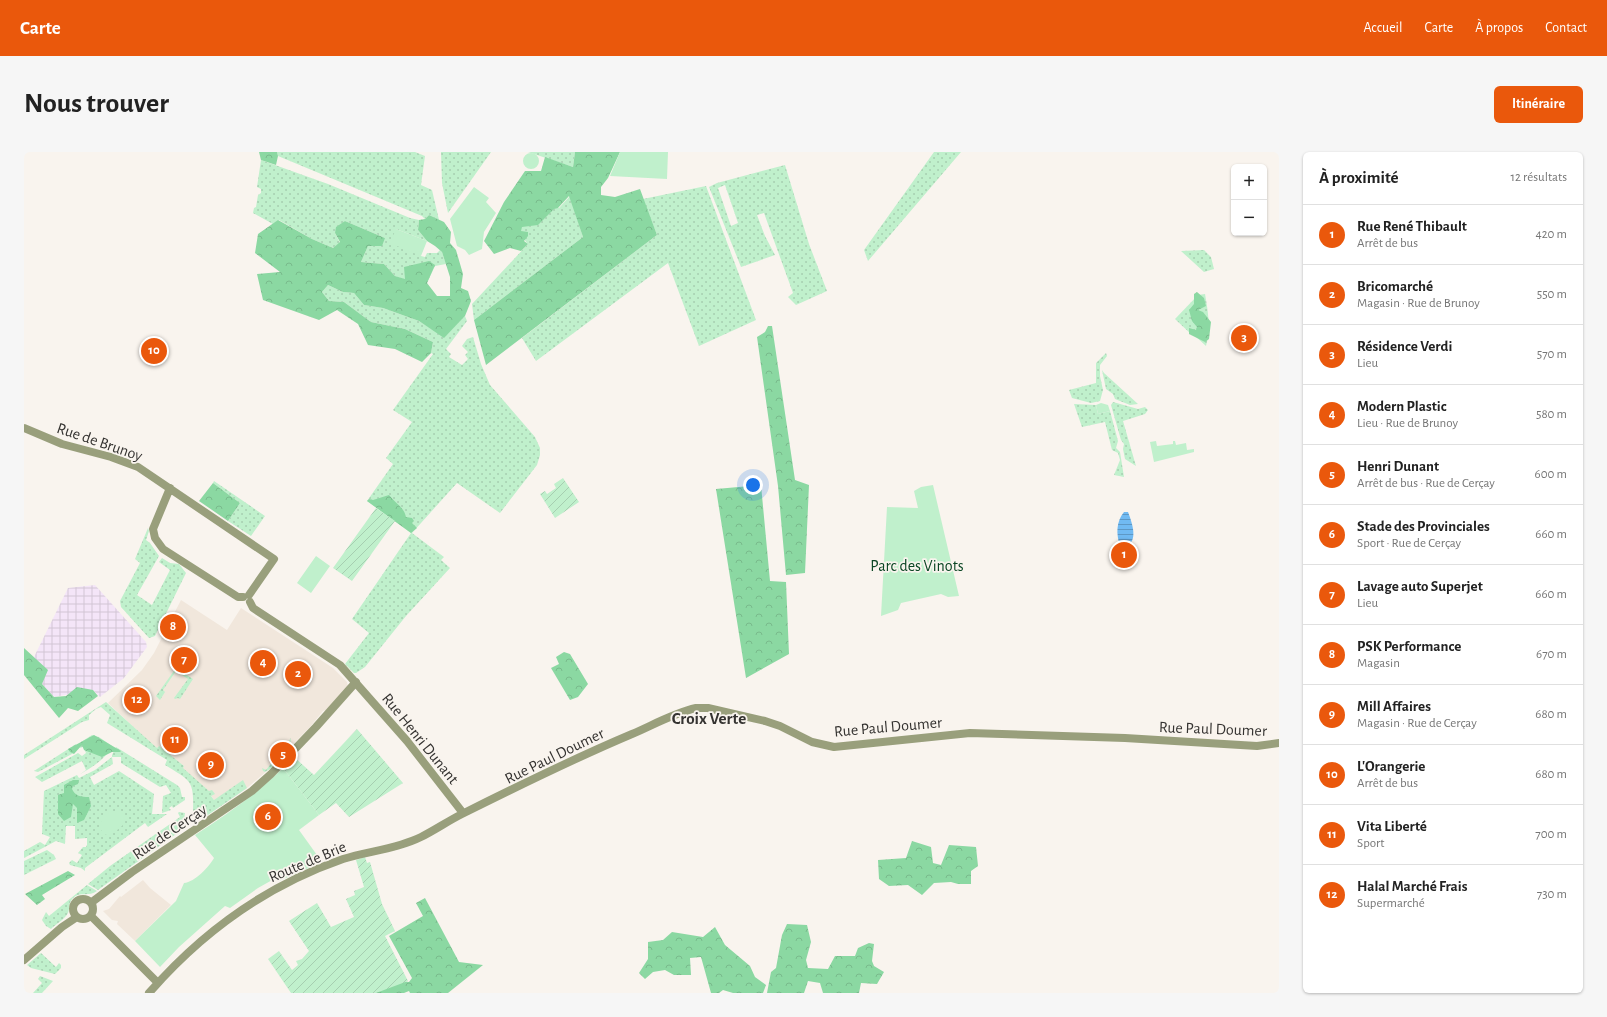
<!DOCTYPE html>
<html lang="fr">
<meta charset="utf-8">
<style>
body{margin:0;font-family:"Alegreya Sans",sans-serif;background:#f6f6f6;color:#222}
.controls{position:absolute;right:12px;top:12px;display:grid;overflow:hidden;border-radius:6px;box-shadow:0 1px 3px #0004}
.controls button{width:36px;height:36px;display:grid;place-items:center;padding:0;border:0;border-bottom:1px solid #e0e0e0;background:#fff;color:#222;font:20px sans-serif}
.you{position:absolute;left:729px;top:333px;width:14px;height:14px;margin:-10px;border:3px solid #fff;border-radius:50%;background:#1a73e8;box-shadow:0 0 0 6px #1a73e833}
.badge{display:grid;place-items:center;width:26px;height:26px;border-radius:50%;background:#ea580c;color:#fff;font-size:13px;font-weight:700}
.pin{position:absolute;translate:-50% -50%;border:2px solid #fff;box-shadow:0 1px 4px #0006}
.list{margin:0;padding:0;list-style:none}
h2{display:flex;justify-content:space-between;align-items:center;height:52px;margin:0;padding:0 16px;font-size:17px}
h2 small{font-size:13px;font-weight:400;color:#767676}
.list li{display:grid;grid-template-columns:26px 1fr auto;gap:12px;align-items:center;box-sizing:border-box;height:60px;padding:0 16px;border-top:1px solid #e0e0e0}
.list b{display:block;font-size:15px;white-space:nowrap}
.list p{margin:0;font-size:13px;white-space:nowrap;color:#767676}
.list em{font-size:13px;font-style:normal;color:#767676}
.map{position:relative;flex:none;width:1255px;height:841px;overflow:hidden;border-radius:6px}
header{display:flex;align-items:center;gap:24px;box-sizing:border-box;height:56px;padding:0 20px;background:#ea580c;color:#fff}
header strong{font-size:19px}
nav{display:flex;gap:22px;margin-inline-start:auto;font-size:14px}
.intro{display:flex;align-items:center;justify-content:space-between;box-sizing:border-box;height:96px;padding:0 24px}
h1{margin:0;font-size:28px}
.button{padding:10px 18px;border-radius:6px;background:#ea580c;color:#fff;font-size:14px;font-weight:700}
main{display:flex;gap:24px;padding:0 24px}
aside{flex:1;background:#fff;border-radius:6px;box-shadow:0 1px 3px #0004}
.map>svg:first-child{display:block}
.built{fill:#f1e7dc}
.industrial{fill:url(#industrial-grid)}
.grass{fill:url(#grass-dots);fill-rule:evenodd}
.forest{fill:url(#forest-crowns)}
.park{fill:#c0f0cc}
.garden{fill:url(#garden-furrows)}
.water{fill:url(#water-rules)}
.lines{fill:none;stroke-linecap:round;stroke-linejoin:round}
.tertiary{stroke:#999f7c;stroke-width:8}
.labels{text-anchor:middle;stroke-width:3.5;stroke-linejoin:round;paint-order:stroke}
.street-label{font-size:16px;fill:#353331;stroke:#f9f4ee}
.park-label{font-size:16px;fill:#0b4624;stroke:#f9f4ee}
.neighbourhood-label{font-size:17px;font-weight:bold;fill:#353331;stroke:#f9f4ee}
</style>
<header>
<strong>Carte</strong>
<nav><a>Accueil</a><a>Carte</a><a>À propos</a><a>Contact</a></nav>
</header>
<div class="intro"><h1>Nous trouver</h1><a class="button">Itinéraire</a></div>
<main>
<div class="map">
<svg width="1255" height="841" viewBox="0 0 1255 841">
<defs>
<pattern id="industrial-grid" width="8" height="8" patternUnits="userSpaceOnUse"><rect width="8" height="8" fill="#f4e5f8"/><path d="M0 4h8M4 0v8" fill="none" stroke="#d2c5d5"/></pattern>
<pattern id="grass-dots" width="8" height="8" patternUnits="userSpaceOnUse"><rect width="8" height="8" fill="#c0f0cc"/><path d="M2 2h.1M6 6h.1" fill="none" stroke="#a6ceb0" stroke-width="1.8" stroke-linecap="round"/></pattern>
<pattern id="forest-crowns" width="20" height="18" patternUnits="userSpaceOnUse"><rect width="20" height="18" fill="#8bd8a2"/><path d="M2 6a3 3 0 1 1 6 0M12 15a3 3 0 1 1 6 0" fill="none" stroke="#79ba8c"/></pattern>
<pattern id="garden-furrows" width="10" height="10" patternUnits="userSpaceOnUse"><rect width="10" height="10" fill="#c0f0cc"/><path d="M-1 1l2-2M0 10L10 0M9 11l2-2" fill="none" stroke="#a6ceb0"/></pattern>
<pattern id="water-rules" width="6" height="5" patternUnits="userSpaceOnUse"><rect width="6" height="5" fill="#71baf2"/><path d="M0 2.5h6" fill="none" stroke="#5e98c5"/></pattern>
</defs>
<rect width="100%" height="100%" fill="#f9f4ee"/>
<path class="built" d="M157,448L203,478L217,456L309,516L323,530L324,535L302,558L299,559L286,575L244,618L223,636L196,655L187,644L185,640L158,616L160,614L134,594L133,597L84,551L118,518L130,501Z
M119,728L126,736L147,753L111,789L93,772L94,769L88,768L79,759L85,757L96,744L97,745Z"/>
<path class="industrial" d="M71,433L122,490L123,495L100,526L76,545L69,538L30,545L18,532L10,505L44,436Z"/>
<path class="grass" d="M253,0H391L401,4L397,33L408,38L415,68L405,63L401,67L398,64L254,4Z
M417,0H467L424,61L418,31Z
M504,0H551L549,15Z
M910,0H937L844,109L840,98Z
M237,8L304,32L386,66L395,68L394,78L403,89L372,77L397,104L401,105L403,101H413L416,98L418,100L422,112L411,114L403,131L382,128L371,124L360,112L337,110L344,94L361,86L321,69L311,81L316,91L309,96L288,87L255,68L249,72L229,61L230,56L232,55L234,43L237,41V37L233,35Z
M761,13L785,92L803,139L772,153L764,145L769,141L740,61L733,63L741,84L751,103L717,115L685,35L693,31ZM701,33L714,71L707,74L694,36Z
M682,34L732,168L675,194L644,111L512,209L498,186L633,83L619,47Z
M546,44L559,85L450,168L448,152L504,92C500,89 485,57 480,50L535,56Z
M1180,98L1187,105L1190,117L1180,120L1157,99Z
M304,133L319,140L330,141L340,153L359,156L395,169L420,185L441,164L443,169L422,197L427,202L425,205L438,213L444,207L441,203L444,200L438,194L443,187L449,185L457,212L466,233L511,285L516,296V303L513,313L476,361L433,331L388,381L420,405L417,408L426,416L382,464L341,515L332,521H330L321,512L345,481L328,467L387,381L343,349L369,312L362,306L388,270L369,258L409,202L407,201L409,190L381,177L347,170L320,150L305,149L298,140Z
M1181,142C1184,159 1187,176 1182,194L1169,182L1168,183L1151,167L1174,143Z
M1082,201L1083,204L1076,213V224L1079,238L1076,249L1067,251L1048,246L1045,238L1072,231V211Z
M1078,218L1080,221L1114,252L1106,253L1091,247L1089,242L1082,237Z
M1089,250L1114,257L1121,255L1124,258L1121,262L1099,269L1112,314L1101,307L1099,297L1100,292L1097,288L1087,253Z
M1050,252L1072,253L1074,262L1086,259L1094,289L1092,296L1096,300L1100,325L1090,323L1096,308L1094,301L1088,298L1081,270L1058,275Z
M190,329L241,364L227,384L204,369L216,351L189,331Z
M124,376L125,379L122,388L126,391L135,404L113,443L128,453L146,418L135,410L138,406L146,411L155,412L162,421L131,484L125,486L97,455L96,449L116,411L111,407Z
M152,516L169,527L156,547L154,546L151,547L150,546L164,527L152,519L139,538L141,540L136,548L132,544Z
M82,550L133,596L135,594L160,614L159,616L185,639L188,638L191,642L187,644L190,648L219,628L223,636L181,665L174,666L169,659C170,628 167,629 141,613L143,608L83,571L86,563L77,555L72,557L65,563V568L58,570L0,607V603Z
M68,583L75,585L88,594C81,608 68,615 55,623L62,618L58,609L18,630L11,625L54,601L58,604L62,601L59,595L56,596L57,590Z
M267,586L266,593H264L266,596L261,601H260C255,606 250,616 241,620L239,619L238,616L242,618Z
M52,592L53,597L48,602L14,620L10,619Z
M92,595L153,633L156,636L158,645H161V648L149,656L148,654L145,656L147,658L138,661L139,644L147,641L142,633L136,635L97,611V605H88L89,612L66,625L70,633L95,619L130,642L128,662H143L124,675L121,671L61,716V719L57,716L46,713L45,711L48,708L53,711L58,703L54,701L59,695H62L63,693V686L51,687V674H42L41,692L32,689L0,706V699L16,690L21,693L26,685L18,682L20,639L53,623L55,626L71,618L88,605V603Z
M155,660L161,661L159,675L155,680L74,738L64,732L86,714L156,665L154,661Z
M23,698L30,703L32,707L0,723V709Z
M63,733L73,739C65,745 56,739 49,746C44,751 46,756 44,761C41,767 32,772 27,777L22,774L18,768L22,760L25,764Z
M17,801L32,815L35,811L37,813V816L31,822L7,816L3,813Z
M16,824L29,829L18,841H9L18,831L14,827Z"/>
<path class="forest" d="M235,0H253L254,4L252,13L237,8Z
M551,0H596L584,26L577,35V43L591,45L616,37L633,83L462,213L450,168L559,85L545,44L534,56L530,57L514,73L498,75L497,79L504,80V84L500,89L504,92L497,99L486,96L470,102L460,89L480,50L501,19H517L521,5L549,15Z
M405,63L420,70L427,80L426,91L432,98L439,122L437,136L444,139L447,149L441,164L420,186L395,169L359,156L340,153L330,141L319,140L304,133L298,140L305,149L320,150L347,170L381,177L409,190L407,201L398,210L371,197L344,193L334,172L313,158L295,168L239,148L233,122L256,120L231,101L234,82L254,68L288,87L309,96L316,90L311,81L312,75L321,69L361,86L358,94H344L337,110L360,112L371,124L381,127L380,115L405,109L411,113L403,131L413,144H426V125L418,100L411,94L403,89L394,78L395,68L401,67Z
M1173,140L1180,146L1182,154L1174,158L1179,160L1187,170L1185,187L1181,190L1165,182V176L1172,178L1173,175L1168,169L1165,158L1170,152V142Z
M744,174H748L771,328L785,333L781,421L762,423L754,334L733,185L741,180Z
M189,331L216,351L204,369L175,349Z
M737,333L746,429L762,430L765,502L722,526L692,337Z
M365,343C371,351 380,355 382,365L388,366L390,369L388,371L393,376L387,381L343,349L345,347L349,348Z
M0,496L24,518L18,532L30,545L42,544L53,535L69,538L74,544L54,559L44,556L35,566L0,523Z
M540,500L546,502L564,532L554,545L546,548L527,516L535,512L532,505Z
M70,583L97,599L96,600H88L78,605L60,598L58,593L50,602L46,600L44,597Z
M49,628H55L54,632L49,634L48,637C51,644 57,645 65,645L67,654L60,668L53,671V656L49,652L47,665L40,669L34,662V643L40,641V633Z
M888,689L907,695L909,711L917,713L925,693L952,695L954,714L947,719V732H934L927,730L910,731L898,743L884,733L865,734L855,727L854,708L882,706Z
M44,719L51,723L18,743L21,747L13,753L1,742Z
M401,746L435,810L459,813L424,841H386L385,839L380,841H333L377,829L385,830L388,826L365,784L399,764L392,751Z
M763,772L783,773L787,790L782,808L784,816L804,817L811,804H831L834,796L845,791L850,792L848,809L850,814L860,820L853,832L837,831L835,841H799L796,831L784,829L780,841H743L747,820L752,816L758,783Z
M691,775L701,793L726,814L731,825L742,833L739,841H709L699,838L695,841H687L677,805L666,806L667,823H650L641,818L629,820L621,827L615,821L624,807V790L639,788L648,780L679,785Z"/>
<path class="park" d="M596,0H644L643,27L586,24Z
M499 9a8 8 0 1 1 16 0a8 8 0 1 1-16 0Z
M450,35L465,46L462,50L472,61L460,80L458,97L445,103L441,98L433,94L426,67Z
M372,77L403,89L397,104L366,91Z
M1077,251L1084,253L1086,259L1074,262L1072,253Z
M1132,289L1133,294L1149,292V289H1151L1152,293L1162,291L1163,298L1170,297V300L1130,310L1126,290Z
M909,333L935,444L924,445L917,442L877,451L874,458L857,464L863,355L894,356L890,339L897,335Z
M292,404L306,414L287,441L273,431Z
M259,616L295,663L275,678L298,710L255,729L250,727L234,736L206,756L201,754L155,795L136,815L111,789L152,749L160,731C171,730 185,715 190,706L171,683C202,663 232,642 259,616Z
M89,659H97L100,662V672L91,680L82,683L76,677C76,667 80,663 89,659Z"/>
<path class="garden" d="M539,326L555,350L531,366L516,342L521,339L523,342L532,336L530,332Z
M352,356L371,369L328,429L309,416Z
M333,577L379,631L325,665L312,651L295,663L259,616L270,605L290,623Z
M341,705L343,711L346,710L358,752L371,779L361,784L384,829L352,841H267L244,807L255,799L268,818L274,813L272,809L278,807L285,799L265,769L293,751L307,775L330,765L322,747L331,743L330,739L340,735L332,708Z"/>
<path class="water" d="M1100,360H1104C1109,373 1116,395 1096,394C1092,382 1092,370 1100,360Z"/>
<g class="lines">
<path class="tertiary" d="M0,276L38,292L87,305L114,315L250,407L225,443
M146,336L129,377L131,386L139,397L214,445H219
M226,450L229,456L316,513L383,589L439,661
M49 757a10 10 0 1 1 20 0a10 10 0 1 1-20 0Z
M68,750L108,720L228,639L247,622L292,575L332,530
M67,764L134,831
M0,808L38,775L53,765
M125,841C179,779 241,734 319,707C344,699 373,697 397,685C411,678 424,669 438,662C494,634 551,606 608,582C629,573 650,561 672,556H684L741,569L756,574L788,590L810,595L946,581L1101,586L1233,594L1255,591"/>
</g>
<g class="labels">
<g class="street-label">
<text transform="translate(76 289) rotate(19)" y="6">Rue de Brunoy</text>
<text transform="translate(864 574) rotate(-5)" y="6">Rue Paul Doumer</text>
<text transform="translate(1189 576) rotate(2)" y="6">Rue Paul Doumer</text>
<text transform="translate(397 586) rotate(51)" y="6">Rue Henri Dunant</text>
<text transform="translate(530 603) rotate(-26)" y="6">Rue Paul Doumer</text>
<text transform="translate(145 679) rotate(-34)" y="6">Rue de Cerçay</text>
<text transform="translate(283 709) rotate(-23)" y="6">Route de Brie</text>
</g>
<g class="park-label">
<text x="893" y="419">Parc des Vinots</text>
</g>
<g class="neighbourhood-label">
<text x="685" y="572">Croix Verte</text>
</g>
</g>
</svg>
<div class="controls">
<button>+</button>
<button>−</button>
</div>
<div class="you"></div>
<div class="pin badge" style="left:1100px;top:403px">1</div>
<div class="pin badge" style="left:274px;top:522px">2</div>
<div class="pin badge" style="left:1220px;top:186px">3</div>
<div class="pin badge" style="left:239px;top:511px">4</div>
<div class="pin badge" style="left:259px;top:603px">5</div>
<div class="pin badge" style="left:244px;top:665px">6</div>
<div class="pin badge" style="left:160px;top:508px">7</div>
<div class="pin badge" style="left:149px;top:475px">8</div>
<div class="pin badge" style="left:187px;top:613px">9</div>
<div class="pin badge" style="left:130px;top:199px">10</div>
<div class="pin badge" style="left:151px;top:588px">11</div>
<div class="pin badge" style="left:113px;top:548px">12</div>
</div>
<aside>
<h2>À proximité<small>12 résultats</small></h2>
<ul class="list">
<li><span class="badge">1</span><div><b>Rue René Thibault</b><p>Arrêt de bus</p></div><em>420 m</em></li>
<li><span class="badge">2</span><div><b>Bricomarché</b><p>Magasin · Rue de Brunoy</p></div><em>550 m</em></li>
<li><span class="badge">3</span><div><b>Résidence Verdi</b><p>Lieu</p></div><em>570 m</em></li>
<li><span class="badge">4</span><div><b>Modern Plastic</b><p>Lieu · Rue de Brunoy</p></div><em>580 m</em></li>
<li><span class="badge">5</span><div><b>Henri Dunant</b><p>Arrêt de bus · Rue de Cerçay</p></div><em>600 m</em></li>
<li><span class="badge">6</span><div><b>Stade des Provinciales</b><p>Sport · Rue de Cerçay</p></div><em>660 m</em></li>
<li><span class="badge">7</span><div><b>Lavage auto Superjet</b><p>Lieu</p></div><em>660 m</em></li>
<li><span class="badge">8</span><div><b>PSK Performance</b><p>Magasin</p></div><em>670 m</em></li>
<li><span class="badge">9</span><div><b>Mill Affaires</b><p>Magasin · Rue de Cerçay</p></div><em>680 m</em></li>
<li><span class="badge">10</span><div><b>L'Orangerie</b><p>Arrêt de bus</p></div><em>680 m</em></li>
<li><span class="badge">11</span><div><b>Vita Liberté</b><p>Sport</p></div><em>700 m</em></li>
<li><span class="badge">12</span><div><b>Halal Marché Frais</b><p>Supermarché</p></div><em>730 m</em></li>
</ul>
</aside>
</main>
